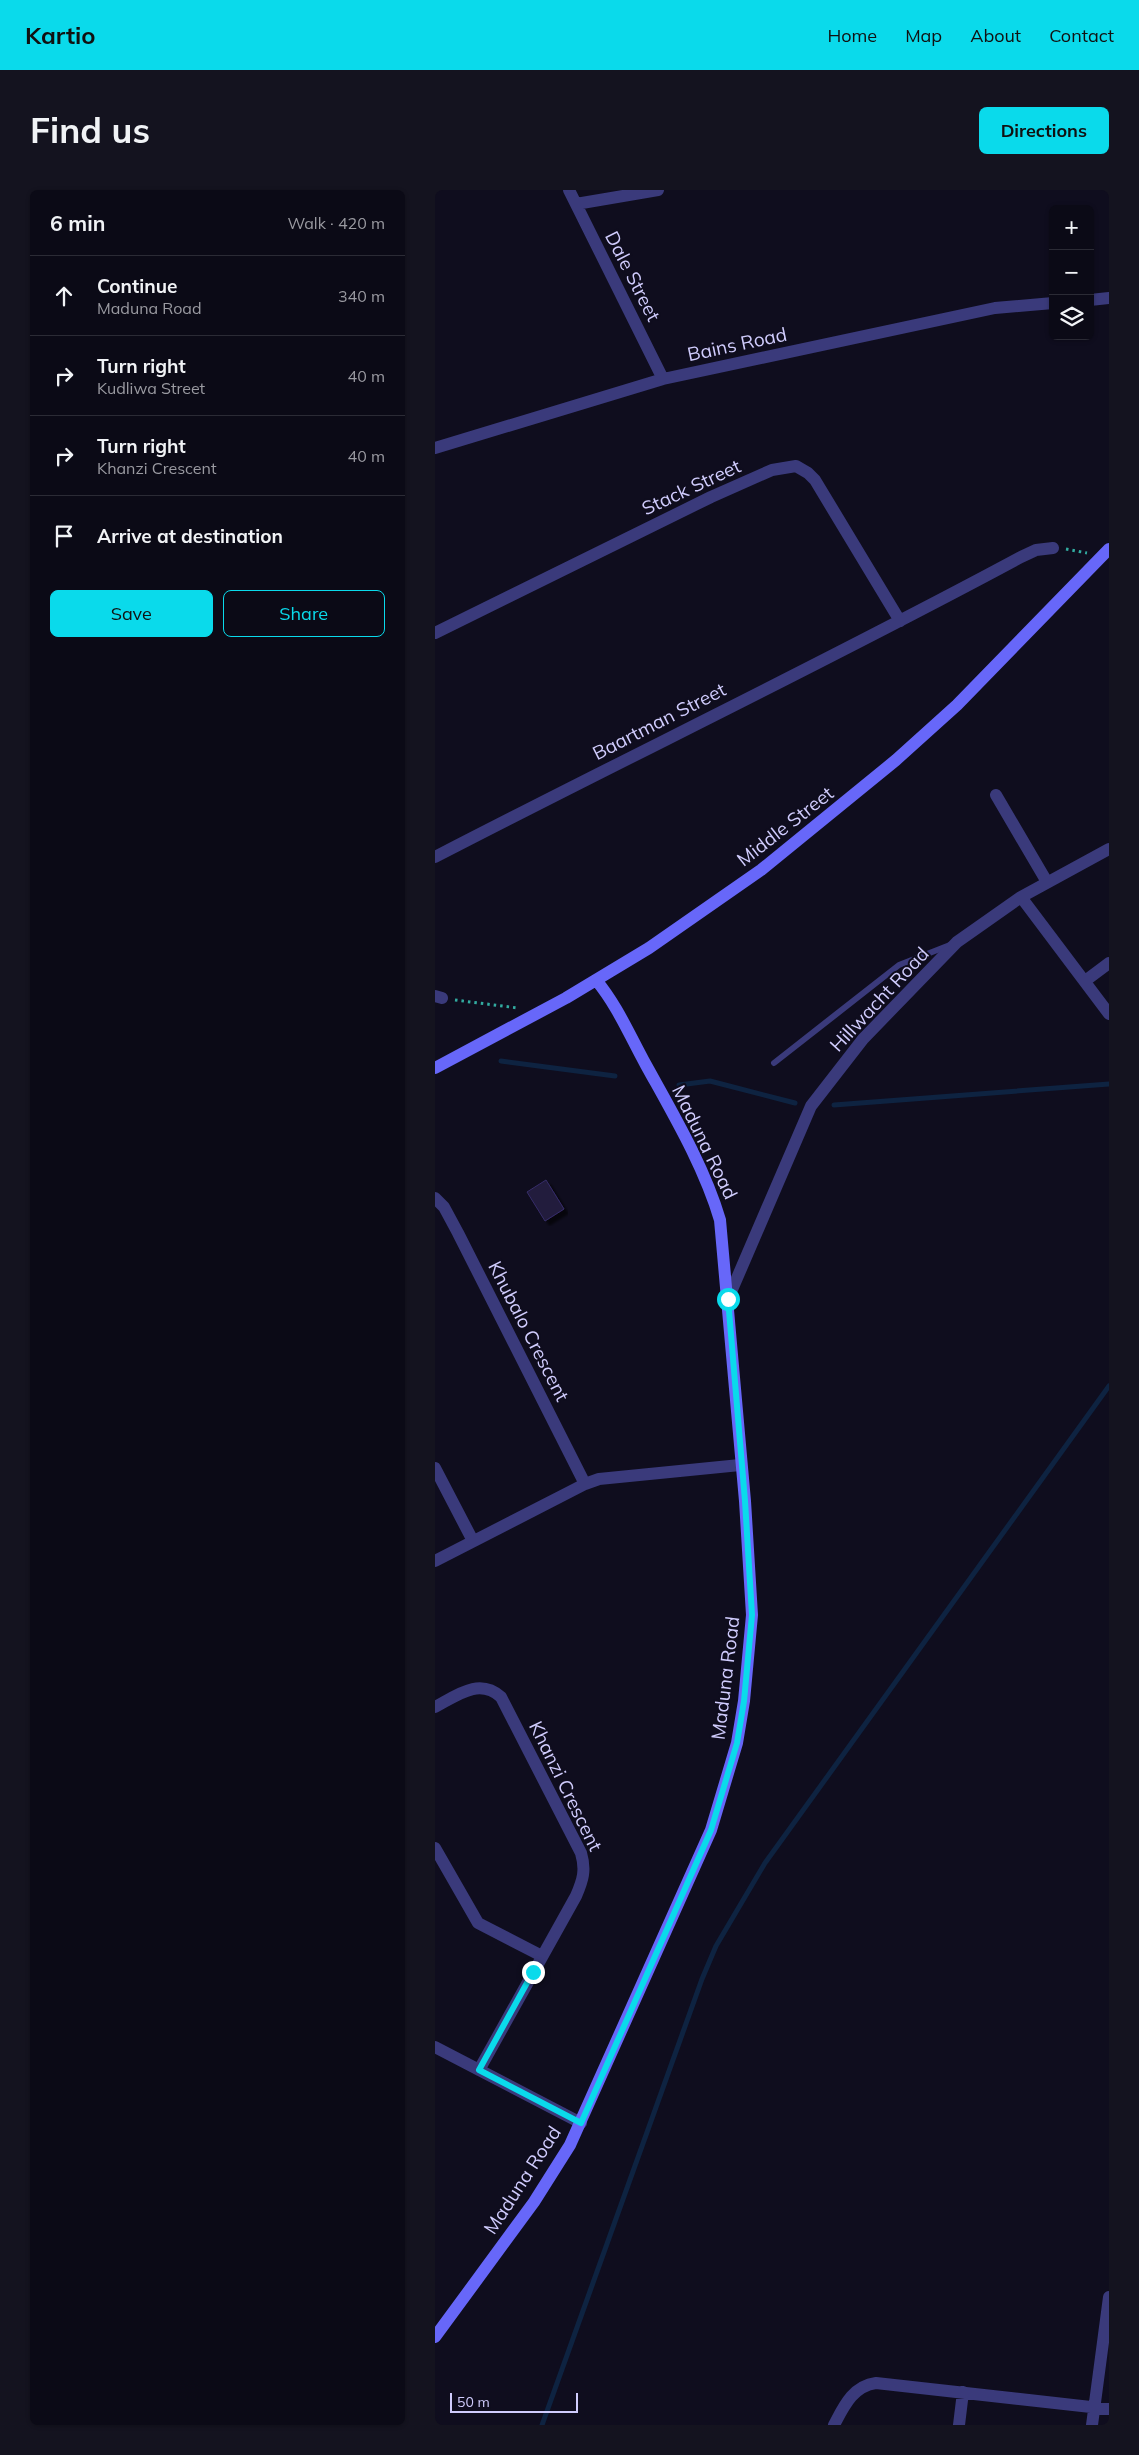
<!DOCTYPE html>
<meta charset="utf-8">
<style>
body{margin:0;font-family:Mulish,sans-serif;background:#14131f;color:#f1f3f6}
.controls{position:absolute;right:15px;top:15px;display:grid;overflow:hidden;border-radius:8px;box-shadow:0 1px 4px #0004}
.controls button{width:45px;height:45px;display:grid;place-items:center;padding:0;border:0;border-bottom:1px solid #2b2b35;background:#0b0a16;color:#f1f3f6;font:25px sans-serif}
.scale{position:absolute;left:15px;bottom:12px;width:128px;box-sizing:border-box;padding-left:5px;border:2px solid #d0ccfd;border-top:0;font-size:14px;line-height:18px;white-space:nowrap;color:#d0ccfd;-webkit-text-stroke:4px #0f0d1e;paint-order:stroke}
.stop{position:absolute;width:15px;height:15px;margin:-11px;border:4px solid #0adaeb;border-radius:50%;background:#fff}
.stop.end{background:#0adaeb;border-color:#fff;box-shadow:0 1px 5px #0008}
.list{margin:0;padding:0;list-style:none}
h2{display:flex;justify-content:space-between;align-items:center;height:65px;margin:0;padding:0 20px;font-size:21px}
h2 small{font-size:16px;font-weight:400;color:#9a9aa1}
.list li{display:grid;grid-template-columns:32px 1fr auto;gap:15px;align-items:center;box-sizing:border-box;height:80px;padding:0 20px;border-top:1px solid #2b2b35}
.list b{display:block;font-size:19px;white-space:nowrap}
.list p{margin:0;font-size:16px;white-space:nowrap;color:#9a9aa1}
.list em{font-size:16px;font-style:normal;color:#9a9aa1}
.actions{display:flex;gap:10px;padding:15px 20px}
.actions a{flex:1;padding:11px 0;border:1px solid #0adaeb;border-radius:8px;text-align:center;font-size:18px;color:#0adaeb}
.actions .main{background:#0adaeb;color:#111}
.icon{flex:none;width:28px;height:28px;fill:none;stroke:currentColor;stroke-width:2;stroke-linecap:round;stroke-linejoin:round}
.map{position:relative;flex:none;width:674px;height:2235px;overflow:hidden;border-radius:8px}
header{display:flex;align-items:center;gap:30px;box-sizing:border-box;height:70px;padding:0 25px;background:#0adaeb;color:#111}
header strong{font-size:24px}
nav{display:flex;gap:28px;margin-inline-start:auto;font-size:18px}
.intro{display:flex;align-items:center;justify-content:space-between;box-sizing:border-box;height:120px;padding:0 30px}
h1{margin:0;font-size:35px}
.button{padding:12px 22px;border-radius:8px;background:#0adaeb;color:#111;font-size:18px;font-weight:700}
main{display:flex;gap:30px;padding:0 30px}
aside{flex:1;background:#0b0a16;border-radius:8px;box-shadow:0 1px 4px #0004}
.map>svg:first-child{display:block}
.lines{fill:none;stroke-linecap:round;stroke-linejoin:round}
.stream{stroke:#0e2341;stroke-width:5}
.building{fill:#201a3e;stroke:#372d69;filter:url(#shadow)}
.path{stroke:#32aba0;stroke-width:3;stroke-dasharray:2.5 4;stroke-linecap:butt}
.lane{stroke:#3a3a7b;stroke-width:6}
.street{stroke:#3a3a7b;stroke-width:12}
.secondary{stroke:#6767f9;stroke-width:12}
.route{stroke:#0adaeb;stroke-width:6}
.labels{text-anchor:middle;stroke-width:4;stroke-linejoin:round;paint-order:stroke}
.street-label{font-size:19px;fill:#d0ccfd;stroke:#0f0d1e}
</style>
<header>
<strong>Kartio</strong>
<nav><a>Home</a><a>Map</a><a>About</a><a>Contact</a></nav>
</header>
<div class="intro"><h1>Find us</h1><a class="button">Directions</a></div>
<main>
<aside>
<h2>6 min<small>Walk · 420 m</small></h2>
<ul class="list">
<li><svg class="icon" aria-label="ahead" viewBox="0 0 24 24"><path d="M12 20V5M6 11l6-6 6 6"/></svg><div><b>Continue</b><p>Maduna Road</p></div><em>340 m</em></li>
<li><svg class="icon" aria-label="right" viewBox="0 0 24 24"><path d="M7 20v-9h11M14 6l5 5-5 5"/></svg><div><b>Turn right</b><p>Kudliwa Street</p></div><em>40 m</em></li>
<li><svg class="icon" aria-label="right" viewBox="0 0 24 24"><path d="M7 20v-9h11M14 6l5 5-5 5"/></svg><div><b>Turn right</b><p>Khanzi Crescent</p></div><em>40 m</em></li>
<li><svg class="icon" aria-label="arrive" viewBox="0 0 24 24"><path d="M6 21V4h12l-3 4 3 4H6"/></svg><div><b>Arrive at destination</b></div></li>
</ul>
<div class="actions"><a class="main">Save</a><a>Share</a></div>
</aside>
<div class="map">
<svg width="674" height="2235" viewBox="0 0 674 2235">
<defs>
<filter id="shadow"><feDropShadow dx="4.5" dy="4.5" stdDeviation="1" flood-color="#0009"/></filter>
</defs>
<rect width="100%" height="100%" fill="#0f0d1e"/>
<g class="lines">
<path class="stream" d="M66,871L180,886
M244,895L275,891L360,913
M399,915L674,894
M107,2235L267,1789L281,1756L330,1673L674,1196"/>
</g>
<path class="building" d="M111,990L129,1019L110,1031L92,1002Z"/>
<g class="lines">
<path class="path" d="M631,359L652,363
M20,810L83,818"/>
<path class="lane" d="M339,873L464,775L515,755"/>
<path class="street" d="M134,0L228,189
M141,14L223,0
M655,110L674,108
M0,258L228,189L560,118L618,113
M0,443L276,307L337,280L361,276L373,283L380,290L465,431
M561,605L612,692
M0,667C195,566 393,471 586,367L601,360L618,358
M586,707L674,824
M650,791L674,773
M0,806L7,808
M0,1008L9,1017L23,1043L150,1294
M293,1109L376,916L428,849L522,752L586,707L674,659
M0,1278L38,1351
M0,1371L150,1294L164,1289L305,1275
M0,1517C21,1506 44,1487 66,1507L146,1663C151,1680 148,1690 141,1706L44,1880
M0,1658L43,1733L107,1766
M0,1857L146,1933
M399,2235C409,2216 418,2196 441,2193L674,2219
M524,2235L528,2202
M657,2235L674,2107"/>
<path class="secondary" d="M0,878L131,808L214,758L326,680L461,570L522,515L674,359
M0,2147L99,2012L135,1955L276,1640L302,1553L309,1511L317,1425L310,1311L285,1030C269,976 238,924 211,875C195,846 182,815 161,790"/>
</g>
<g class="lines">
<path class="route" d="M98,1782L44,1880L146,1933L276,1640L302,1553L309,1511L317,1425L310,1311L293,1109"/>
</g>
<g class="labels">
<g class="street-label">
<text transform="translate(198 86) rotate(63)" y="7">Dale Street</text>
<text transform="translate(302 154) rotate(-12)" y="7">Bains Road</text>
<text transform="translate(256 297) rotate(-25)" y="7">Stack Street</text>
<text transform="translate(224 531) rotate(-27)" y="7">Baartman Street</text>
<text transform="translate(350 636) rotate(-38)" y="7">Middle Street</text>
<text transform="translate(444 809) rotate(-47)" y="7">Hillwacht Road</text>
<text transform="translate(270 952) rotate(64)" y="7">Maduna Road</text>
<text transform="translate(94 1141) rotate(63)" y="7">Khubalo Crescent</text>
<text transform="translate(290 1488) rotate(-83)" y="7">Maduna Road</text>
<text transform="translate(131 1596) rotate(64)" y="7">Khanzi Crescent</text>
<text transform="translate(87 1990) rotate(-57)" y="7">Maduna Road</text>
</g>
</g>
</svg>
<div class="controls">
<button>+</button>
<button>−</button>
<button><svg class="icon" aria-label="layers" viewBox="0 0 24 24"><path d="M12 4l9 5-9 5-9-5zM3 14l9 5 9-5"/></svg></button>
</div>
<div class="scale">50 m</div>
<div class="stop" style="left:293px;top:1109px"></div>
<div class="stop end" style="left:98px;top:1782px"></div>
</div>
</main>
